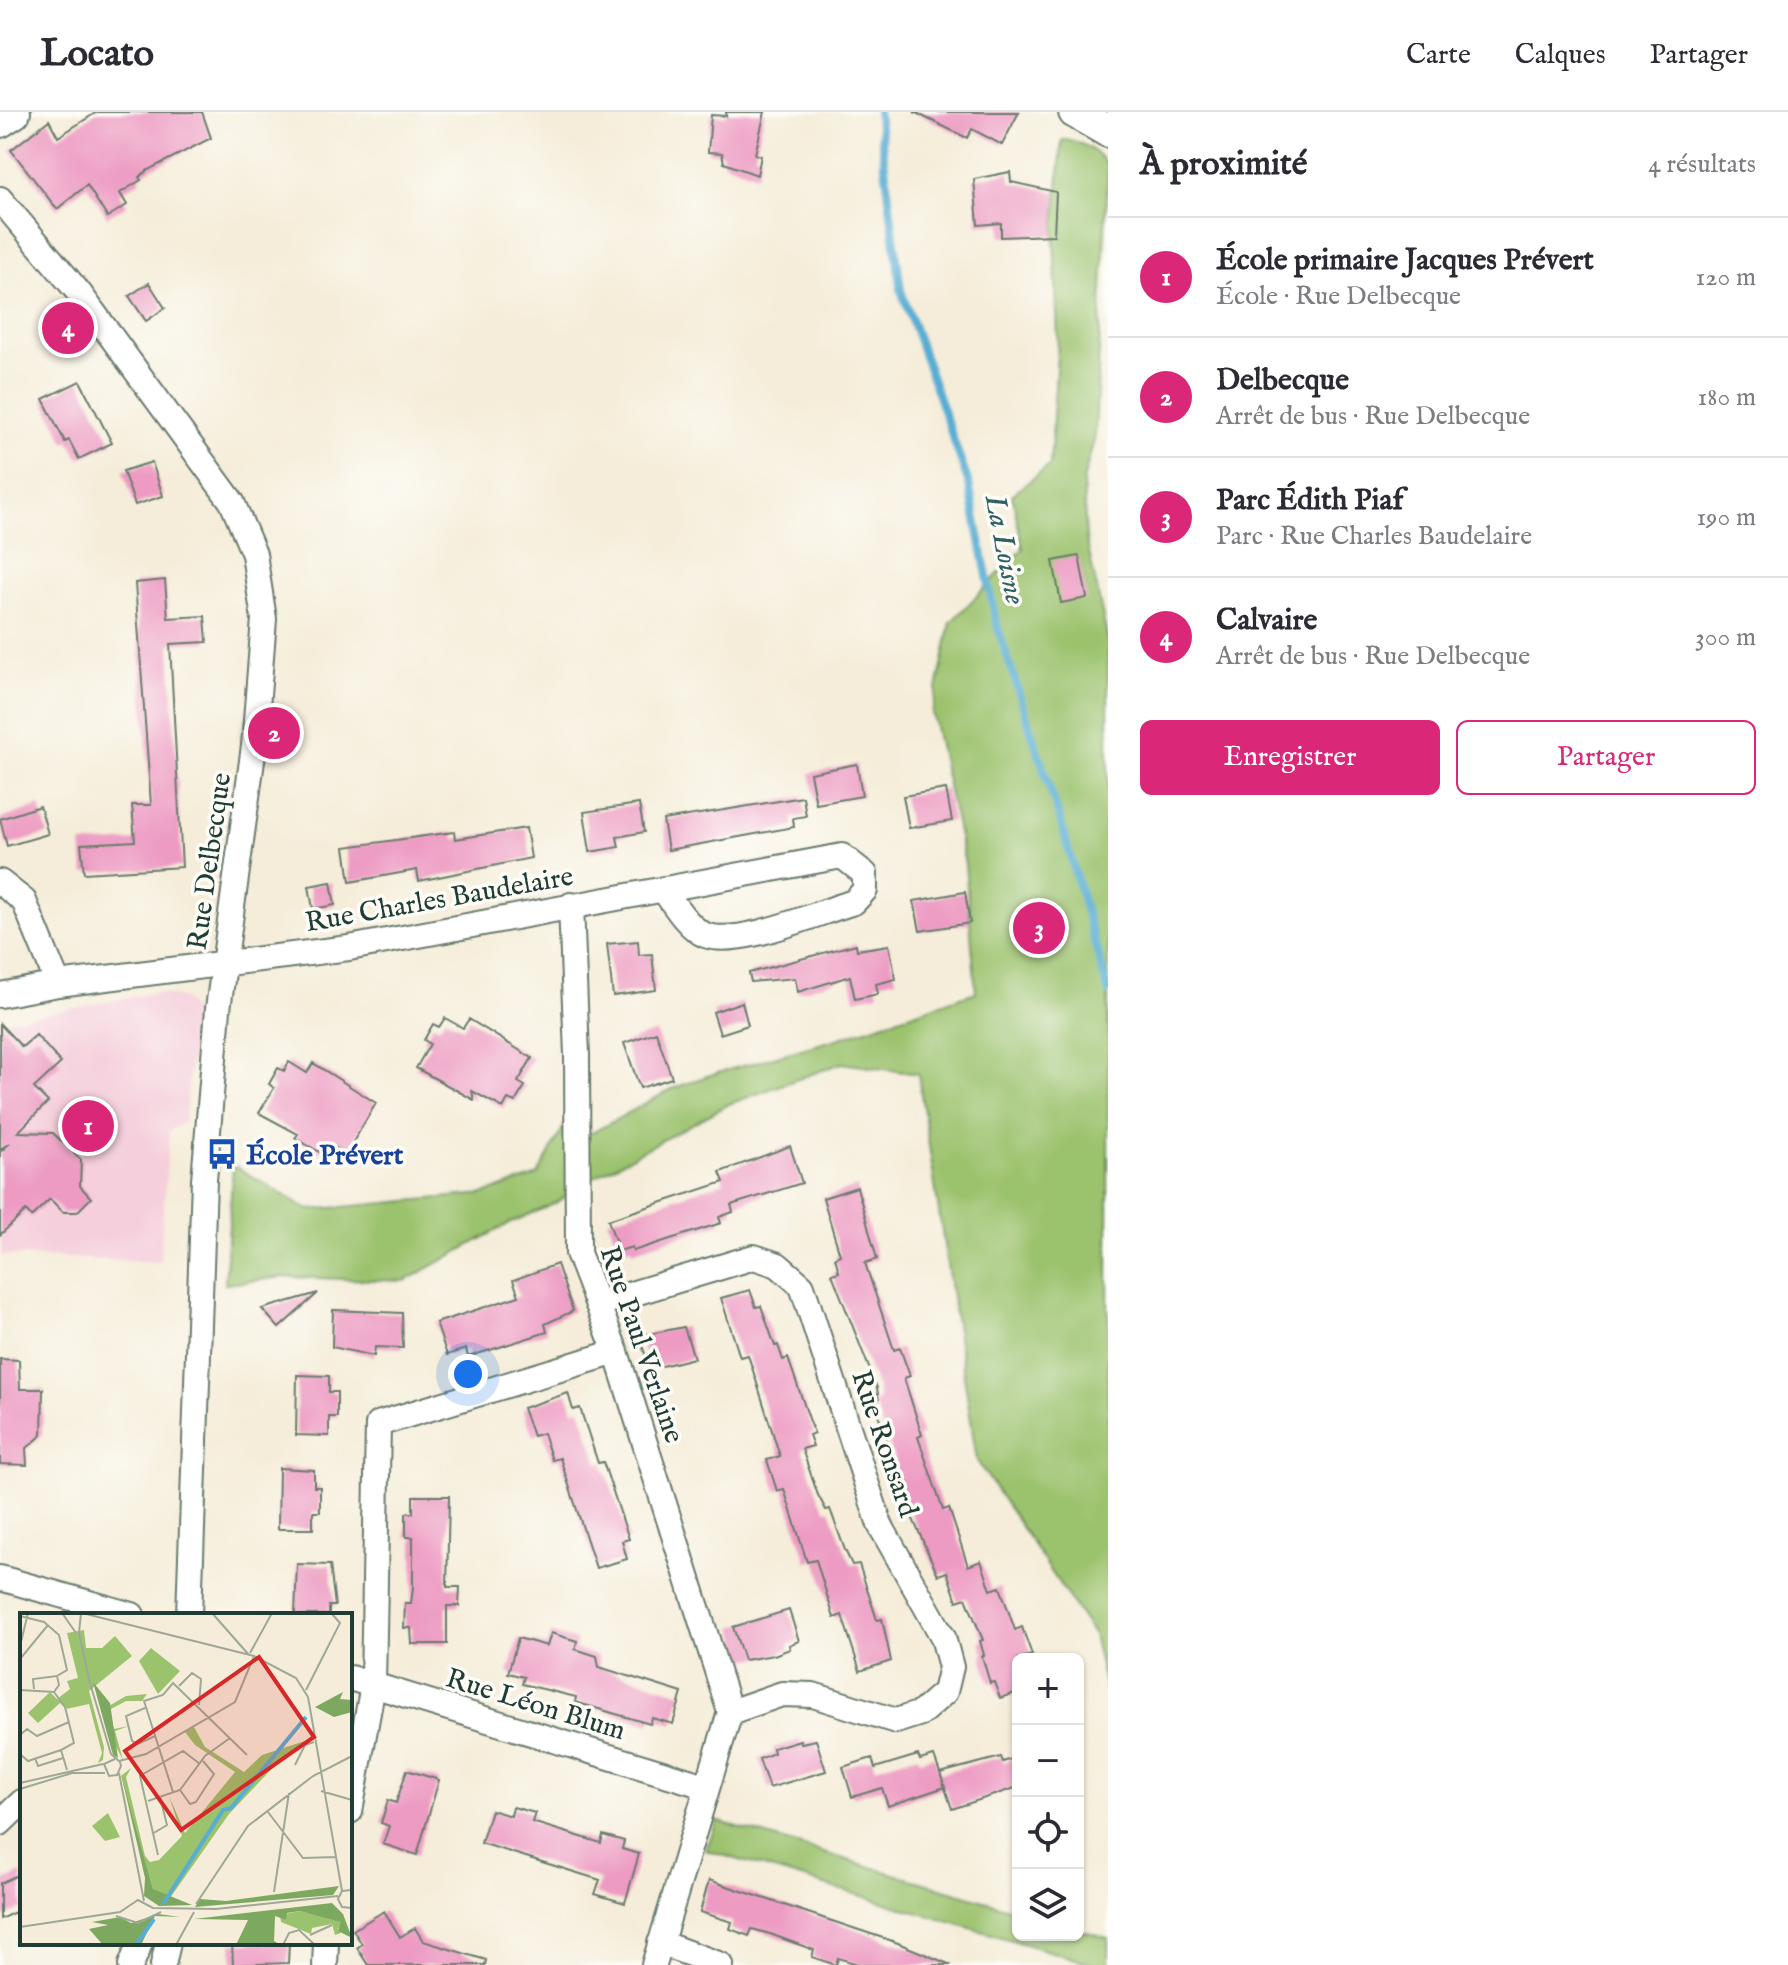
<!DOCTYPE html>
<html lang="fr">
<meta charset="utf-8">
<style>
body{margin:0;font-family:"IM FELL English",serif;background:#f7f7f7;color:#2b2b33}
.controls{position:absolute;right:24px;bottom:24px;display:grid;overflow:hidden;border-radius:12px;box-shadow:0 2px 6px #0004}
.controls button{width:72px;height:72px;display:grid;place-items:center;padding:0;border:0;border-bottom:2px solid #e1e1e2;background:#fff;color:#2b2b33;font:40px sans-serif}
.you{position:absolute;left:468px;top:1262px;width:28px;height:28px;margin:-20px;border:6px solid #fff;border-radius:50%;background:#1a73e8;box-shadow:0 0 0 12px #1a73e833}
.badge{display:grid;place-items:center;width:52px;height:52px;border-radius:50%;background:#db2777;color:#fff;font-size:26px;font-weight:700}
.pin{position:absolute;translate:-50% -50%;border:4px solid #fff;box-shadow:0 2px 8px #0006}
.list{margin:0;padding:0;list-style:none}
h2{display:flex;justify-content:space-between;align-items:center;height:104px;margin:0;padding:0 32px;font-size:34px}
h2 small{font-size:26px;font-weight:400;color:#7c7c81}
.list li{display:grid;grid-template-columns:52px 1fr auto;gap:24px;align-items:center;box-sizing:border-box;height:120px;padding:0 32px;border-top:2px solid #e1e1e2}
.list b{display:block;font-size:30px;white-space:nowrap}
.list p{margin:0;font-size:26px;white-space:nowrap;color:#7c7c81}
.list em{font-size:26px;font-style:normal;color:#7c7c81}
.actions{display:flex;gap:16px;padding:24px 32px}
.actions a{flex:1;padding:18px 0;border:2px solid #db2777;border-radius:12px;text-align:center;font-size:28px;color:#db2777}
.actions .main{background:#db2777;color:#fff}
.icon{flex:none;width:44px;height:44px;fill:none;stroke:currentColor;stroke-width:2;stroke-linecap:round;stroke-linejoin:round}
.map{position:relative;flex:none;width:1108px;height:1853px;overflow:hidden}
header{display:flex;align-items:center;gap:48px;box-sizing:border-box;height:112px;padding:0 40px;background:#fff;border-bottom:2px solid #e1e1e2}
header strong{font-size:38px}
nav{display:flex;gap:44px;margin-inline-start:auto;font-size:28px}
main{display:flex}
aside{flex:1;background:#fff}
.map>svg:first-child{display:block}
.built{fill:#f5cfdc}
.green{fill:#9bc26d;stroke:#5d8050;stroke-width:2}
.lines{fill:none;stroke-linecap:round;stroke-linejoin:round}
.stream{stroke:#57add3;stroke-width:8}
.building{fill:#ed9bc3}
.minor-casing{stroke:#6a7b6e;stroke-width:28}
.major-casing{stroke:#6a7b6e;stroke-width:36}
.minor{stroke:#fff;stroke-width:24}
.major{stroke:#fff;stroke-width:32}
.labels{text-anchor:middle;stroke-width:7;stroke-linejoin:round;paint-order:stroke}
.street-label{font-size:28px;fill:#1f3d34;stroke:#fdfcf7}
.transit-label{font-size:28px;font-weight:bold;fill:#164399;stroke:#fdfcf7;text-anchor:start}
.water-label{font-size:30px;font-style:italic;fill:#305f64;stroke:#fdfcf7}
.inset-river{fill:none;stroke:#57add3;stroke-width:4}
.inset-road{fill:none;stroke:#9fa797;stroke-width:2}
.view{fill:#d62828;fill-opacity:0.15;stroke:#d62828;stroke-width:4}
.inset-edge{fill:none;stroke:#1f3d34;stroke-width:4}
</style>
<header>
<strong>Locato</strong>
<nav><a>Carte</a><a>Calques</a><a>Partager</a></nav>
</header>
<main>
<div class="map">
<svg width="1108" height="1853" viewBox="0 0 1108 1853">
<rect width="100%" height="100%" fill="#fdfcf7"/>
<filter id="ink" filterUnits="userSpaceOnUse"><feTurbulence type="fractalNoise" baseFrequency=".0125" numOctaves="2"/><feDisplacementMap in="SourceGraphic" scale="16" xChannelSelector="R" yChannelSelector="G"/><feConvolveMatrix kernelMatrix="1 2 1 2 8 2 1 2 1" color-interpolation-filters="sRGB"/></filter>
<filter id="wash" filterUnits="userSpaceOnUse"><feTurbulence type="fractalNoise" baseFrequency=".006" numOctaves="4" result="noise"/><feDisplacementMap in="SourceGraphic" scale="32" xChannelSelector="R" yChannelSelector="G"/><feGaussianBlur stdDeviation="1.8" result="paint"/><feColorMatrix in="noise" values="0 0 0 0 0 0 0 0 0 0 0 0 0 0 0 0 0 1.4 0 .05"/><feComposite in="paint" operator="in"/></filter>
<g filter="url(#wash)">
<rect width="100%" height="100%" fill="#f5edd9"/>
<path class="built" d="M158,880L184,887L193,898L195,912L184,1010L169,1019L160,1150L1,1143L0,910Z"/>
<path class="green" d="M1062,28C1080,28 1099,39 1108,55L1095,324L1083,369L1086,426L1108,529V1590L1093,1522L977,1349L918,962L842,951L729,992L590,1067L556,1091L510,1111L405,1169L284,1165L225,1172L233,1053L309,1098L484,1082L538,1063L565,1012L592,1021L672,977L707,964L840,926L976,880L965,752L932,601L951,510L1023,437L1012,383L1050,353L1058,226L1054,123Z
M717,1709L1018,1799V1823H1078V1817L1108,1826V1853H1096L706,1738Z"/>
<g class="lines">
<path class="stream" d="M878,0L901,178L969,372L996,510L1061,711L1108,879"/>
</g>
<g id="blocks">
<path class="building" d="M97,0H202L211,26L148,58L139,65L141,68L120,81L127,93L107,105L87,73L57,97L11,38L49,8L58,25Z
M726,0H765L755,42L761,44L757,63L724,51L722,41L708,40L711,3L726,4Z
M914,0H1019L1002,33L972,17L967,26Z
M1010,60L1011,70L1056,80L1054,123L1001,125V111L978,113L974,67Z
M149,171L165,196L146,209L129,184Z
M80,269L112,331L79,347L69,328L65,330L43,287Z
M152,350L163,384L135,393L123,359Z
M1079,444L1087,486L1061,491L1053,449Z
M165,468L168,506L205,504L207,530L170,532L182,755L84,761L81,732L135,729L132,693H151L135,471Z
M857,652L862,684L816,692L810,661Z
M946,677L952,709L909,716L903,684Z
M803,685L806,704L793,706L794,715L668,738L663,708Z
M639,692L644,720L617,725L619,735L590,740L584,700Z
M40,694L48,722L7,734L0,707Z
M526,716L531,746L419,769L417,758L350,770L345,735L454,720L455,727Z
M331,770L335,793L313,797L309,774Z
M965,780L970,811L920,819L914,789Z
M638,829L639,843L652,842L656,878L613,884L607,832Z
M856,832L857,838L889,833L896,867L876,872L878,882L855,887L850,864L798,880L795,866L751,870L749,861Z
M742,890L748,913L720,922L713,900Z
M445,906L463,916L469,907L532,946L518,970L525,974L515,990L508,987L503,996L472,979L474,988L416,956L430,932L424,928L433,912L439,915Z
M0,912L22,935L36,923L61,951L34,976L48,990L18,1020L53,1021L81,1048L80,1074L91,1086L77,1100H63L50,1087L31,1105L26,1099L0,1123V1040L10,1031L0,1037Z
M656,920L672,966L640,976L624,931Z
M289,950L307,961L313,951L376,991L346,1042L327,1031L321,1041L295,1026L298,1022L259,1001L274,976L269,972L278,956L284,959Z
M790,1034L802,1071L731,1093L733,1100L719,1105L721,1111L633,1139L632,1135L619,1139L608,1108L724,1070L720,1060Z
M857,1075L877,1147L865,1151L894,1238L900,1236L910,1264L904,1266L922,1323L918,1325L943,1398L949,1396L968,1454L981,1449L991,1478L1000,1475L1015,1518L1022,1515L1032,1543L1018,1547V1580L1000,1586L994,1570L990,1571L982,1544L984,1543L980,1529L983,1528L966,1486L957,1489L947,1460L938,1463L913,1407L905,1392H902L892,1365L897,1363L895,1349L874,1291L879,1288L877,1276L832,1162L839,1160L835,1145L840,1143L823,1086Z
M557,1152L573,1199L545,1212L547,1220L468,1245L466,1237L447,1243L436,1211L519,1184L513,1168Z
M750,1178L756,1195L761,1194L775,1234L778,1233L783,1248L788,1246L814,1321L809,1323L813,1334L802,1337L818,1383L826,1398L830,1397L845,1438L852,1453L859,1452L877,1508L882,1507L891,1549L860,1559L842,1503L834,1506L816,1448L807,1450L784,1377L777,1379L767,1348L780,1344L748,1243L740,1245L721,1186Z
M318,1181L279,1216L262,1197Z
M333,1198L402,1201L403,1236L375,1235L374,1244L332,1235Z
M684,1215L694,1246L650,1257L639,1224Z
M0,1247L19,1248L20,1277H43L42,1323L26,1337L27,1353L0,1352Z
M297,1263L329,1264V1280H337V1305H329V1324L296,1323Z
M568,1281L573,1298L580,1296L598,1351L603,1350L629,1427L622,1429L627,1447L596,1456L560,1346L552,1348L543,1321L533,1324L523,1296Z
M279,1356L314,1358V1375H320V1400H313V1417H278Z
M413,1384H449L447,1475H460L459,1494H447V1532H412L411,1516H404L405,1491H411L413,1475V1425H406V1401H413Z
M297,1452L330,1453L335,1494H329V1503H295Z
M789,1498L799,1529L789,1533L790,1537L774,1543L744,1548L733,1515Z
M551,1521L577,1529L575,1537L597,1544L599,1555L682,1581L673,1612L652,1606L650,1612L575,1590L576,1585L522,1572L524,1565L508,1561L518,1526L547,1534Z
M800,1628L801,1631L816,1628L826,1659L769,1676L759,1647L774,1641L773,1636Z
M918,1643L920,1648L934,1644L945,1675L888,1694L882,1676L852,1685L843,1655L872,1646L875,1656Z
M1001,1645L1003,1650L1018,1645V1675L952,1697L940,1661Z
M407,1658L439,1668L417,1743L383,1732L389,1714L381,1711L388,1688L396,1691Z
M513,1695L535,1701L532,1710L601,1731L603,1723L624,1729L622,1737L639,1742L625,1791L595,1782L600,1768L481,1731L491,1698L511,1704Z
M22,1761V1797L0,1807V1771Z
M709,1768L898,1831L951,1853H861L838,1846L836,1853L812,1845L814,1838L770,1822L752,1817L749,1824L730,1817L732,1810L700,1800Z
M384,1799L400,1825L415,1816L423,1829L486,1848L485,1853H368L357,1836L362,1832L353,1818Z
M232,1831H289L288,1851L233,1853Z"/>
</g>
</g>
<g filter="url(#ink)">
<use href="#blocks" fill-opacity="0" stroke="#6a7b6e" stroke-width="2"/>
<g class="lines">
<defs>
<path id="minor" d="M0,87L80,182L232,390L254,442L264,507L254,634L218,897L204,1068L189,1503
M0,770L24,789L58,872
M571,793L577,943L578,1141L616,1240L730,1600L654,1853
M0,883L58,872L349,836L842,744L865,762V778L854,790C819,800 739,836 705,823C688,816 674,792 663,777
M598,1192L754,1145L778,1153L802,1174L880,1413L943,1525L951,1555L945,1580L921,1601L896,1609L813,1583L782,1582L730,1600
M0,1466L132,1503
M350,1566L705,1674
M350,1699L373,1573L378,1312L616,1240
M0,1711L22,1690
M660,1831L721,1853
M131,1853L140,1831
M163,1853L168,1831
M325,1853L326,1831"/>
<path id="major" d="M1075,0L1108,19
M0,9L14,0"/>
</defs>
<use href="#minor" class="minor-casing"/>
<use href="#major" class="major-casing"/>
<use href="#minor" class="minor"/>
<use href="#major" class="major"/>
</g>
</g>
<defs>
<symbol id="bus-bare" viewBox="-9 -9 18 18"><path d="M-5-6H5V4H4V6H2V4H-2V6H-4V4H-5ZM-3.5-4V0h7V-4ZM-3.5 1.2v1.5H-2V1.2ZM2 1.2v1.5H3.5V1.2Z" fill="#1a4fb4" stroke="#fdfcf7" stroke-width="2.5" paint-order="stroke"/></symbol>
</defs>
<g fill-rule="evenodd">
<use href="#bus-bare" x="200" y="1020" width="44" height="44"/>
</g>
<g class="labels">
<g class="street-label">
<text transform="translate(208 749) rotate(-82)" y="10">Rue Delbecque</text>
<text transform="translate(439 786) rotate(-10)" y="10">Rue Charles Baudelaire</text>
<text transform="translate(643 1232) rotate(71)" y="10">Rue Paul Verlaine</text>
<text transform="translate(886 1331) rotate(71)" y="10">Rue Ronsard</text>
<text transform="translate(536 1591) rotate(17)" y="10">Rue Léon Blum</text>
</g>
<g class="transit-label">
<text x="246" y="1052">École Prévert</text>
</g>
<g class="water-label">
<text transform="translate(1006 437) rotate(79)" y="10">La Loisne</text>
</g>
</g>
<g transform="translate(20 1501)">
<rect width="332" height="332" fill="#f5edd9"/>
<path d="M64,17L66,35H82L95,23L112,43L69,78L84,134L83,147L78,150L82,140L69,91L46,96L40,90L18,110L8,100L30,79L37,86L50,76L47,68L58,65L47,20ZM131,35L160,58L138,81L119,48ZM127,81L122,88H106L89,97L94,116L109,113L95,118L103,147L94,130L88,101L89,93L106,83ZM174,114L185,134L224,159L242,142L291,126L263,144L209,201L150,285L133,276L101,163L111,155L106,164L125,243L130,249L139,247L162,223L149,183L165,220L215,159L175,132L165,119ZM88,200L100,224L85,228L72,213ZM280,298L324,308L318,316L321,320L315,322L312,311L292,315L291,321L261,309L260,302Z" fill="#9bc26d"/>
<path d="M73,69L90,90L98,145L93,142ZM323,79L320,86L331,87L332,99L314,104L295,94ZM102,165L133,276L172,292L139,293L124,283L125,265ZM319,273L313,282L175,294L180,286L206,288ZM312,290L323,301L332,325L318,318L321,309L280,298L267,300L266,307L255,303L254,328L261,332H216L228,307L174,306ZM138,301L160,304L135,303L121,332H83L69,316L88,312L72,309L100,304L111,310Z" fill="#7ca860"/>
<path class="inset-river" d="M143,291L203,197L211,195L286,104M116,332L134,306"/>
<path class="inset-road" d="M42,0L56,20M61,0L59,20L70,70L91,141L100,149L101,153L97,162L89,163L84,151L95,146M62,0L234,43L276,65L288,84L322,278M192,0L229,42M0,3L24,9L39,22L47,57L37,63L39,72L34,79M1,29L8,0M230,40L252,0M0,46L28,12M159,73L172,60L181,66L179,92M14,76L13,66L37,63M0,77L34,79M286,77L320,10L311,0M34,79L45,94L54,130L41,137L47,157M125,95L106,103L112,128L118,131L135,123M0,122L7,116L17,123L49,109M0,141L8,148L41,137M15,145L18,153L43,145M99,148L126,141L215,89L234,43M275,152L285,132L294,129M99,160L124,288M0,170L83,151M0,176L52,160H85M160,177L170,191L176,189L194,161L183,148M301,178L332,187M153,179L124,88L143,82L153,70L227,142M128,188L160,177L185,143L210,125M248,199L283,245L316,244M132,221L147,212L140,184M138,242L120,163L163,138L180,151M332,277L322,278L318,286L322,294L332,295M254,279L269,180M176,291L228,213L293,163L332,143M96,303L118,310L141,299M0,314L100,299L118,287L133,295L196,296L318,283M290,322L312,312M156,332L174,299M263,332L269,320L279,317L295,332"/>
<path class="view" d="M239,44L294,124L161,217L105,138Z"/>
<rect width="332" height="332" class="inset-edge"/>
</g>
</svg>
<div class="controls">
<button>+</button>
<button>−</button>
<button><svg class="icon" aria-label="locate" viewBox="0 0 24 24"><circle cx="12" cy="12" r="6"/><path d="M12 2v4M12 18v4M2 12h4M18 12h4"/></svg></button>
<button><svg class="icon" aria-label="layers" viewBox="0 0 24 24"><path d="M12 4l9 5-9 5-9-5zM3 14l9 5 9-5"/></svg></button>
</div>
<div class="you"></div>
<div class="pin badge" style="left:88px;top:1014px">1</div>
<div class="pin badge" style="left:274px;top:621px">2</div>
<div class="pin badge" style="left:1039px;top:816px">3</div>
<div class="pin badge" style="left:68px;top:216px">4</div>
</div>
<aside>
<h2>À proximité<small>4 résultats</small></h2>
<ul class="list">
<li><span class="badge">1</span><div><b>École primaire Jacques Prévert</b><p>École · Rue Delbecque</p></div><em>120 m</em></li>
<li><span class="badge">2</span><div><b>Delbecque</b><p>Arrêt de bus · Rue Delbecque</p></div><em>180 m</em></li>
<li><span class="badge">3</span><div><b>Parc Édith Piaf</b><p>Parc · Rue Charles Baudelaire</p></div><em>190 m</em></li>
<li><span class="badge">4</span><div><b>Calvaire</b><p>Arrêt de bus · Rue Delbecque</p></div><em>300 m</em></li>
</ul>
<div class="actions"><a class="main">Enregistrer</a><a>Partager</a></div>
</aside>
</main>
